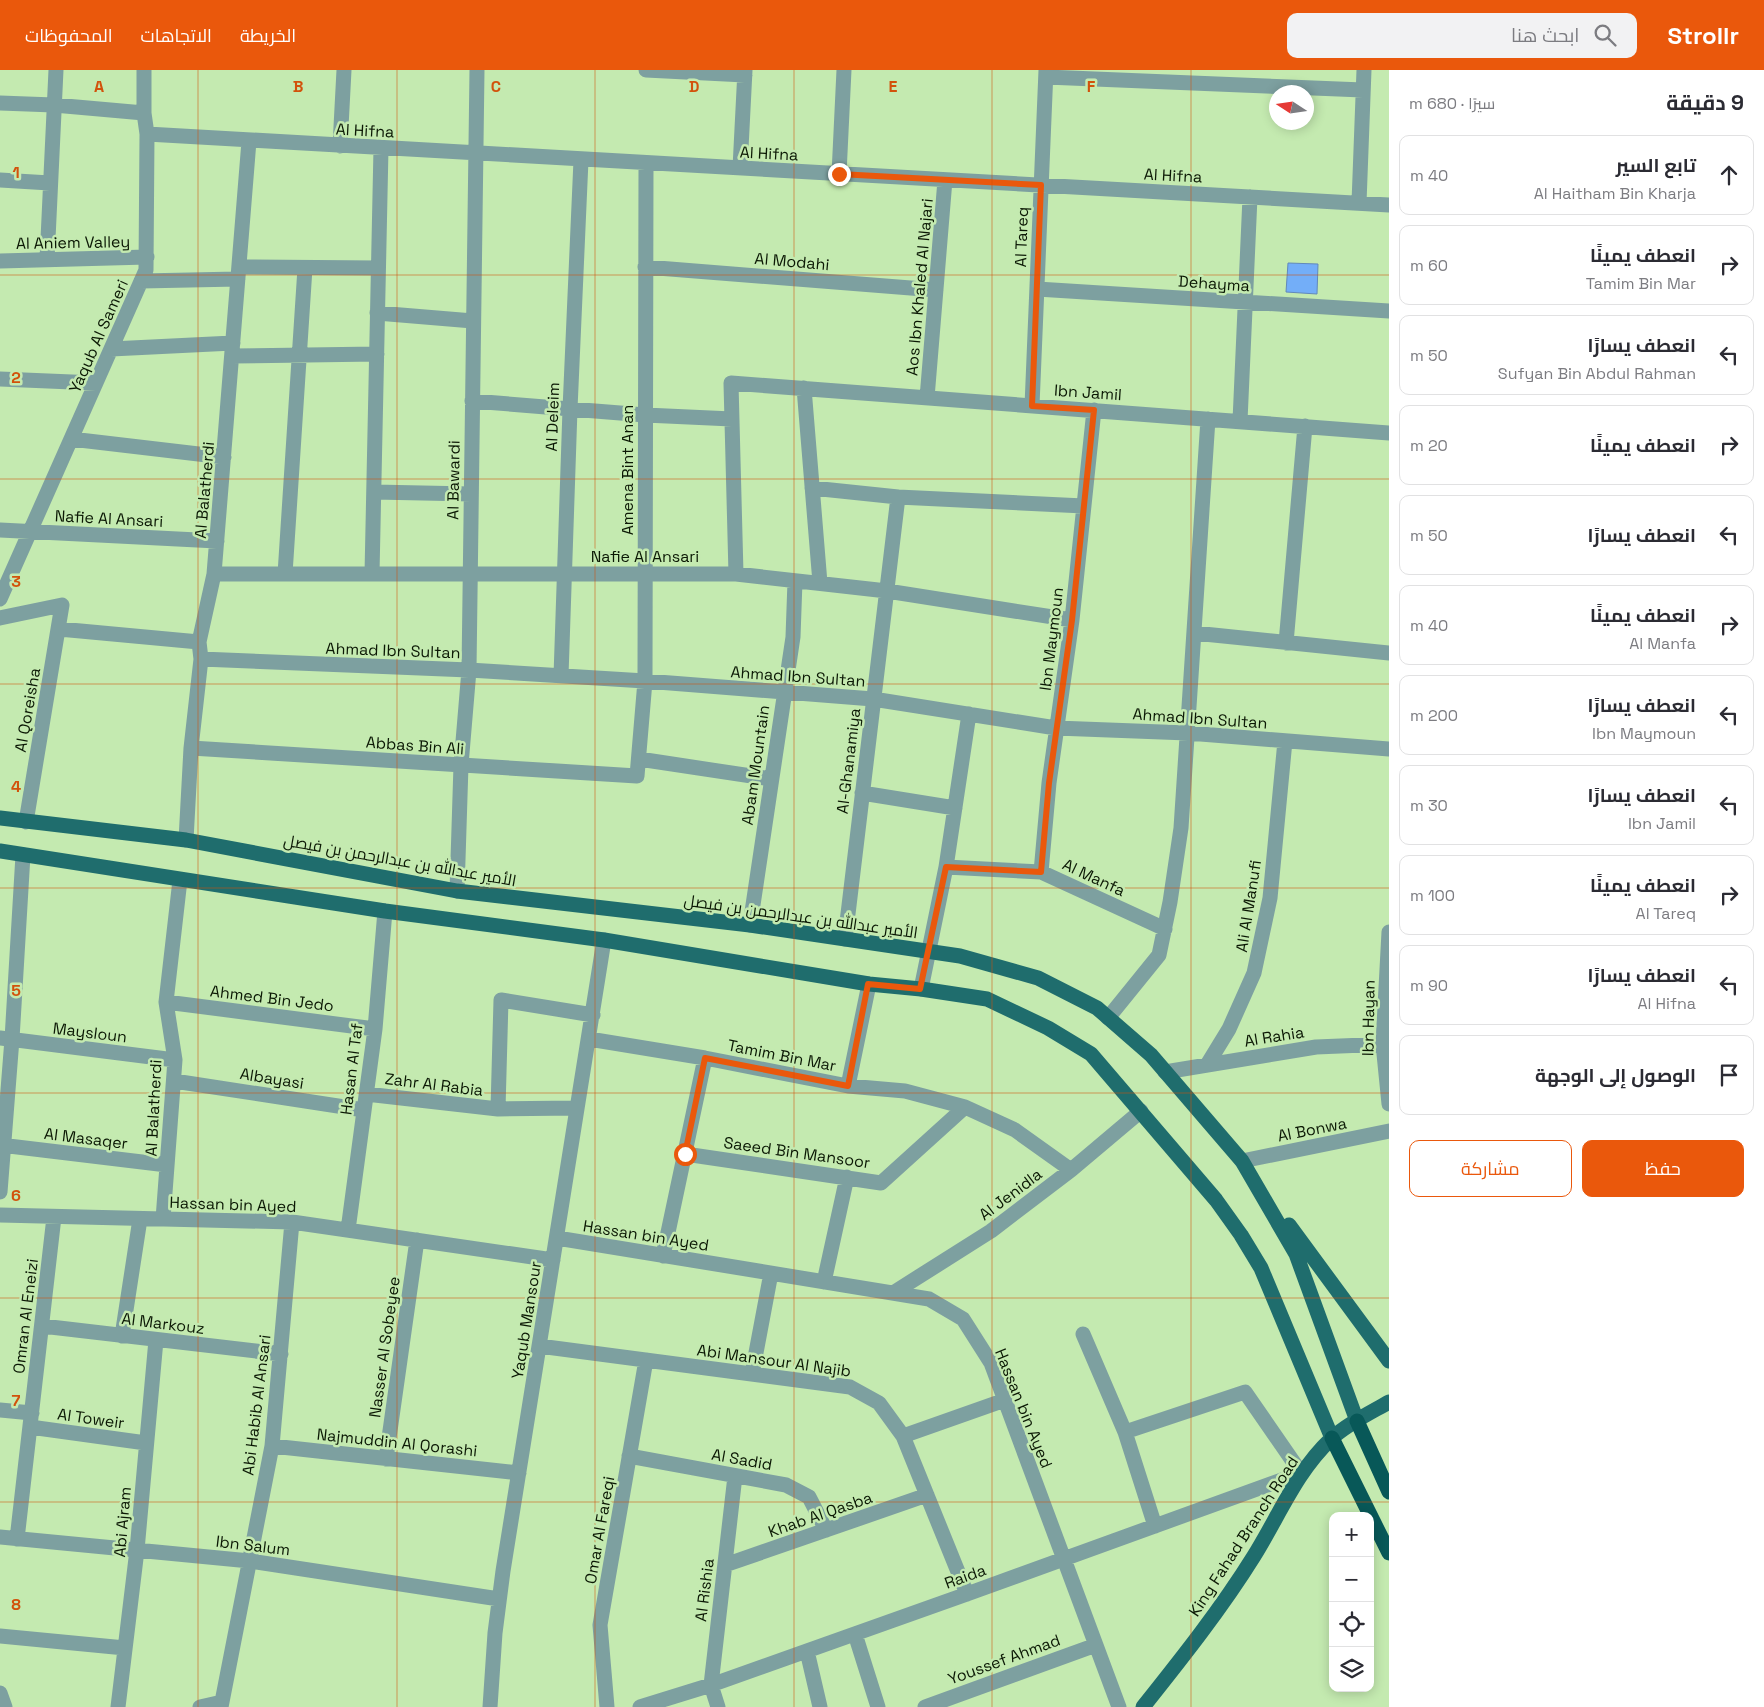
<!DOCTYPE html>
<html lang="ar">
<meta charset="utf-8">
<style>
body{margin:0;font-family:"Space Grotesk",Cairo,sans-serif;background:#f2f2f3;color:#2b2b33;direction:rtl}
.controls{position:absolute;right:15px;bottom:15px;display:grid;overflow:hidden;border-radius:10px;box-shadow:0 2px 12px #0003}
.controls button{width:45px;height:45px;display:grid;place-items:center;padding:0;border:0;border-bottom:1px solid #e1e1e2;background:#fff;color:#2b2b33;font:25px sans-serif}
.compass{position:absolute;left:1269px;top:15px;width:45px;height:45px;border-radius:50%;background:#fff;box-shadow:0 2px 12px #0003;rotate:282deg}
.stop{position:absolute;width:15px;height:15px;margin:-11px;border:4px solid #ea580c;border-radius:50%;background:#fff}
.stop.end{background:#ea580c;border-color:#fff;box-shadow:0 1px 5px #0008}
.list{margin:0;padding:0;list-style:none}
h2{display:flex;justify-content:space-between;align-items:center;height:65px;margin:0;padding:0 20px;font-size:21px}
h2 small{font-size:16px;font-weight:400;color:#7c7c81}
.list li{display:grid;grid-template-columns:32px 1fr auto;gap:15px;align-items:center;box-sizing:border-box;height:80px;margin:0 10px 10px;padding:0 10px;border:1px solid #e1e1e2;border-radius:10px}
.list b{display:block;font-size:19px;white-space:nowrap}
.list p{margin:0;font-size:16px;white-space:nowrap;color:#7c7c81}
.list em{font-size:16px;font-style:normal;color:#7c7c81}
.actions{display:flex;gap:10px;padding:15px 20px}
.actions a{flex:1;padding:11px 0;border:1px solid #ea580c;border-radius:10px;text-align:center;font-size:18px;color:#ea580c}
.actions .main{background:#ea580c;color:#fff}
.icon{flex:none;width:28px;height:28px;fill:none;stroke:currentColor;stroke-width:2;stroke-linecap:round;stroke-linejoin:round}
.map{position:relative;flex:none;width:1389px;height:1637px;overflow:hidden;direction:ltr}
header{display:flex;align-items:center;gap:30px;box-sizing:border-box;height:70px;padding:0 25px;background:#ea580c;color:#fff}
header strong{font-size:24px}
nav{display:flex;gap:28px;margin-inline-start:auto;font-size:18px}
.search{width:350px;height:45px;background:#f2f2f3;display:flex;align-items:center;gap:12px;box-sizing:border-box;padding:0 18px;border-radius:10px;color:#7c7c81;font-size:19px}
main{display:flex}
aside{flex:1;background:#fff}
.map>svg:first-child{display:block}
.building{fill:#73aef8;stroke:#6289ba}
.lines{fill:none;stroke-linecap:round;stroke-linejoin:round}
.minor{stroke:#7da0a0;stroke-width:15}
.major{stroke:#1f6d6d;stroke-width:15}
.highway{stroke:#085858;stroke-width:15}
.route{stroke:#ea580c;stroke-width:6}
.grid{fill:none;stroke:#d2520b;stroke-width:1;stroke-opacity:0.55}
.labels{text-anchor:middle;stroke-width:5;stroke-linejoin:round;paint-order:stroke}
.street-label{font-size:16px;fill:#0b1804;stroke:#c4eab0}
.grid-label{font-size:16px;text-anchor:middle;font-weight:bold;fill:#d2520b;stroke:#c4eab0;stroke-width:5;stroke-linejoin:round;paint-order:stroke}
</style>
<header>
<strong>Strollr</strong>
<div class="search"><svg class="icon" aria-label="search" viewBox="0 0 24 24"><circle cx="10" cy="10" r="6"/><path d="M15 15l6 6"/></svg>ابحث هنا</div>
<nav><a>الخريطة</a><a>الاتجاهات</a><a>المحفوظات</a></nav>
</header>
<main>
<aside>
<h2>9 دقيقة<small>سيرًا · 680 m</small></h2>
<ul class="list">
<li><svg class="icon" aria-label="ahead" viewBox="0 0 24 24"><path d="M12 20V5M6 11l6-6 6 6"/></svg><div><b>تابع السير</b><p>Al Haitham Bin Kharja</p></div><em>40 m</em></li>
<li><svg class="icon" aria-label="right" viewBox="0 0 24 24"><path d="M7 20v-9h11M14 6l5 5-5 5"/></svg><div><b>انعطف يمينًا</b><p>Tamim Bin Mar</p></div><em>60 m</em></li>
<li><svg class="icon" aria-label="left" viewBox="0 0 24 24"><path d="M17 20v-9H6M10 6l-5 5 5 5"/></svg><div><b>انعطف يسارًا</b><p>Sufyan Bin Abdul Rahman</p></div><em>50 m</em></li>
<li><svg class="icon" aria-label="right" viewBox="0 0 24 24"><path d="M7 20v-9h11M14 6l5 5-5 5"/></svg><div><b>انعطف يمينًا</b></div><em>20 m</em></li>
<li><svg class="icon" aria-label="left" viewBox="0 0 24 24"><path d="M17 20v-9H6M10 6l-5 5 5 5"/></svg><div><b>انعطف يسارًا</b></div><em>50 m</em></li>
<li><svg class="icon" aria-label="right" viewBox="0 0 24 24"><path d="M7 20v-9h11M14 6l5 5-5 5"/></svg><div><b>انعطف يمينًا</b><p>Al Manfa</p></div><em>40 m</em></li>
<li><svg class="icon" aria-label="left" viewBox="0 0 24 24"><path d="M17 20v-9H6M10 6l-5 5 5 5"/></svg><div><b>انعطف يسارًا</b><p>Ibn Maymoun</p></div><em>200 m</em></li>
<li><svg class="icon" aria-label="left" viewBox="0 0 24 24"><path d="M17 20v-9H6M10 6l-5 5 5 5"/></svg><div><b>انعطف يسارًا</b><p>Ibn Jamil</p></div><em>30 m</em></li>
<li><svg class="icon" aria-label="right" viewBox="0 0 24 24"><path d="M7 20v-9h11M14 6l5 5-5 5"/></svg><div><b>انعطف يمينًا</b><p>Al Tareq</p></div><em>100 m</em></li>
<li><svg class="icon" aria-label="left" viewBox="0 0 24 24"><path d="M17 20v-9H6M10 6l-5 5 5 5"/></svg><div><b>انعطف يسارًا</b><p>Al Hifna</p></div><em>90 m</em></li>
<li><svg class="icon" aria-label="arrive" viewBox="0 0 24 24"><path d="M6 21V4h12l-3 4 3 4H6"/></svg><div><b>الوصول إلى الوجهة</b></div></li>
</ul>
<div class="actions"><a class="main">حفظ</a><a>مشاركة</a></div>
</aside>
<div class="map">
<svg width="1389" height="1637" viewBox="0 0 1389 1637">
<rect width="100%" height="100%" fill="#c4eab0"/>
<path class="building" d="M1288,193L1318,194L1317,224L1286,222Z"/>
<g class="lines">
<path class="minor" d="M646,0L745,5
M1046,7L1363,20
M0,33L54,35L144,43
M147,64L1389,135
M340,76L344,0
M740,98L745,0
M839,104L844,0
M0,110L50,113
M1359,133L1364,0
M47,190L56,0
M0,191L147,187
M239,197L378,198
M645,197L936,220
M141,211L238,209
M1037,219L1389,241
M377,243L473,251
M111,279L233,273
M232,286L377,284
M0,309L96,313
M804,318L820,513
M927,328L945,110
M472,331L645,345L732,349
M1032,336L1046,0
M1240,351L1250,127
M71,369L224,387
M812,418L898,427L1084,436
M374,422L471,424
M0,460L217,471
M214,504H736L887,521L1072,550
M285,504L305,198
M372,504L381,78
M736,504L731,313L1389,363
M0,529L146,200L147,64L144,43V0
M0,548L62,535L26,752
M59,559L199,572
M1194,563L1389,583
M1286,573L1305,356
M201,589L469,600L645,611L873,629L1056,658L1188,663L1389,679
M561,606L570,339L581,90
M191,678L637,706L645,611L646,93
M639,689L771,709
M862,723L955,738
M186,770L191,678L201,589L199,572L214,504L249,71
M946,797L1041,802L1165,859
M1041,802L1049,713L1072,550L1094,340
M457,821L461,695L469,600L477,0
M750,855L793,567L795,511
M1389,862L1383,974L1389,1034
M845,869L898,427
M921,919L946,797L969,644
M166,932L375,959
M1108,948L1159,885L1170,832L1181,758L1208,349
M0,968L175,990
M589,969L705,988L848,1016L905,1021L965,1037L1015,1060L1071,1100
M1207,995L1229,959L1254,903L1270,828L1285,671
M1165,1002L1316,977L1389,974
M174,1011L364,1040
M848,1016L869,914
M366,1024L498,1039
M577,1038L498,1039L501,930L593,945
M0,1075L167,1095
M685,1084L881,1113L965,1037
M1242,1091L1389,1061
M0,1122L12,969L23,785
M0,1145L292,1152L553,1190
M163,1149L175,990L166,932L180,810
M348,1160L375,959L385,841
M557,1168L929,1229L963,1249L991,1293L1119,1637
M663,1186L705,988
M824,1212L847,1107
M893,1223L991,1161L1071,1100L1141,1041
M42,1256L281,1284
M1083,1264L1125,1362L1155,1456
M122,1266L140,1149
M539,1276L850,1317L879,1333L903,1366L967,1524
M752,1304L771,1203
M0,1340L32,1343
M30,1357L146,1373
M903,1366L1005,1330
M272,1376L519,1403
M629,1386L786,1415L809,1427L826,1460
M386,1389L417,1170
M0,1467L250,1491L499,1529
M17,1469L54,1147
M725,1495L927,1425
M855,1564L878,1637
M0,1566L125,1578
M807,1581L820,1637
M0,1623L5,1637
M118,1637L137,1480L156,1270
M200,1637L222,1632
M221,1637L272,1376L292,1152
M490,1637L495,1563L503,1501L604,870
M607,1637L600,1555L646,1290
M640,1637L711,1615L967,1524L1301,1403L1245,1322L1125,1362
M718,1637L711,1615L735,1406
M925,1637L1096,1575"/>
<path class="major" d="M0,748L186,770L457,821L750,855L960,886L1038,908L1097,938L1151,985L1242,1091L1296,1184L1357,1351
M0,781L385,841L604,870L869,914L921,919L987,929L1048,958L1091,984L1216,1130L1241,1165L1261,1198L1332,1368
M1289,1155L1389,1291
M1143,1637C1182,1588 1221,1539 1254,1486C1279,1446 1296,1402 1331,1369C1347,1354 1370,1343 1389,1332"/>
<path class="highway" d="M1357,1351L1389,1422
M1332,1368L1389,1483"/>
</g>
<g class="lines">
<path class="route" d="M685,1084L705,988L848,1016L868,914L920,919L946,797L1041,802L1049,713L1072,550L1094,340L1032,336L1041,115L839,104"/>
</g>
<path class="grid" d="M198,0V1637M397,0V1637M595,0V1637M794,0V1637M992,0V1637M1191,0V1637M0,205H1389M0,409H1389M0,614H1389M0,818H1389M0,1023H1389M0,1228H1389M0,1432H1389"/>
<g class="labels">
<g class="street-label">
<text transform="translate(365 60) rotate(3)" y="6">Al Hifna</text>
<text transform="translate(769 83) rotate(3)" y="6">Al Hifna</text>
<text transform="translate(1173 105) rotate(3)" y="6">Al Hifna</text>
<text transform="translate(1021 167) rotate(-88)" y="6">Al Tareq</text>
<text transform="translate(73 172) rotate(-1)" y="6">Al Aniem Valley</text>
<text transform="translate(792 191) rotate(5)" y="6">Al Modahi</text>
<text transform="translate(1214 213) rotate(4)" y="6">Dehayma</text>
<text transform="translate(919 217) rotate(-85)" y="6">Aos Ibn Khaled Al Najari</text>
<text transform="translate(98 266) rotate(-66)" y="6">Yaqub Al Sameri</text>
<text transform="translate(1088 322) rotate(4)" y="6">Ibn Jamil</text>
<text transform="translate(552 347) rotate(-88)" y="6">Al Deleim</text>
<text transform="translate(627 400) rotate(-90)" y="6">Amena Bint Anan</text>
<text transform="translate(453 410) rotate(-89)" y="6">Al Bawardi</text>
<text transform="translate(204 420) rotate(-85)" y="6">Al Balatherdi</text>
<text transform="translate(109 448) rotate(3)" y="6">Nafie Al Ansari</text>
<text x="645" y="492">Nafie Al Ansari</text>
<text transform="translate(1051 569) rotate(-83)" y="6">Ibn Maymoun</text>
<text transform="translate(393 580) rotate(2)" y="6">Ahmad Ibn Sultan</text>
<text transform="translate(798 606) rotate(4)" y="6">Ahmad Ibn Sultan</text>
<text transform="translate(27 640) rotate(-80)" y="6">Al Qoreisha</text>
<text transform="translate(1200 648) rotate(4)" y="6">Ahmad Ibn Sultan</text>
<text transform="translate(415 675) rotate(4)" y="6">Abbas Bin Ali</text>
<text transform="translate(848 691) rotate(-83)" y="6">Al-Ghanamiya</text>
<text transform="translate(755 695) rotate(-82)" y="6">Abam Mountain</text>
<text transform="translate(400 790) rotate(10)" y="6">الأمير عبدالله بن عبدالرحمن بن فيصل</text>
<text transform="translate(1094 807) rotate(25)" y="6">Al Manfa</text>
<text transform="translate(1248 836) rotate(-81)" y="6">Ali Al Manufi</text>
<text transform="translate(801 846) rotate(8)" y="6">الأمير عبدالله بن عبدالرحمن بن فيصل</text>
<text transform="translate(272 928) rotate(7)" y="6">Ahmed Bin Jedo</text>
<text transform="translate(1368 948) rotate(-89)" y="6">Ibn Hayan</text>
<text transform="translate(90 962) rotate(7)" y="6">Maysloun</text>
<text transform="translate(1274 966) rotate(-9)" y="6">Al Rahia</text>
<text transform="translate(782 985) rotate(11)" y="6">Tamim Bin Mar</text>
<text transform="translate(351 999) rotate(-83)" y="6">Hasan Al Taf</text>
<text transform="translate(272 1008) rotate(9)" y="6">Albayasi</text>
<text transform="translate(434 1014) rotate(7)" y="6">Zahr Al Rabia</text>
<text transform="translate(153 1038) rotate(-87)" y="6">Al Balatherdi</text>
<text transform="translate(1312 1059) rotate(-11)" y="6">Al Bonwa</text>
<text transform="translate(86 1068) rotate(7)" y="6">Al Masaqer</text>
<text transform="translate(797 1082) rotate(8)" y="6">Saeed Bin Mansoor</text>
<text transform="translate(1010 1124) rotate(-37)" y="6">Al Jenidla</text>
<text transform="translate(233 1134) rotate(2)" y="6">Hassan bin Ayed</text>
<text transform="translate(646 1165) rotate(9)" y="6">Hassan bin Ayed</text>
<text transform="translate(25 1246) rotate(-83)" y="6">Omran Al Eneizi</text>
<text transform="translate(526 1250) rotate(-81)" y="6">Yaqub Mansour</text>
<text transform="translate(163 1253) rotate(7)" y="6">Al Markouz</text>
<text transform="translate(384 1277) rotate(-82)" y="6">Nasser Al Sobeyee</text>
<text transform="translate(774 1290) rotate(8)" y="6">Abi Mansour Al Najib</text>
<text transform="translate(256 1335) rotate(-83)" y="6">Abi Habib Al Ansari</text>
<text transform="translate(1024 1338) rotate(68)" y="6">Hassan bin Ayed</text>
<text transform="translate(91 1348) rotate(8)" y="6">Al Toweir</text>
<text transform="translate(397 1372) rotate(6)" y="6">Najmuddin Al Qorashi</text>
<text transform="translate(742 1389) rotate(10)" y="6">Al Sadid</text>
<text transform="translate(820 1444) rotate(-19)" y="6">Khab Al Qasba</text>
<text transform="translate(122 1452) rotate(-85)" y="6">Abi Ajram</text>
<text transform="translate(599 1460) rotate(-80)" y="6">Omar Al Fareqi</text>
<text transform="translate(1243 1466) rotate(-57)" y="6">King Fahad Branch Road</text>
<text transform="translate(253 1475) rotate(7)" y="6">Ibn Salum</text>
<text transform="translate(965 1506) rotate(-20)" y="6">Raida</text>
<text transform="translate(704 1520) rotate(-83)" y="6">Al Rishia</text>
<text transform="translate(1004 1589) rotate(-20)" y="6">Youssef Ahmad</text>
</g>
</g>
<g class="grid-label">
<text x="99" y="22">A</text>
<text x="298" y="22">B</text>
<text x="496" y="22">C</text>
<text x="694" y="22">D</text>
<text x="893" y="22">E</text>
<text x="1091" y="22">F</text>
<text x="16" y="108">1</text>
<text x="16" y="313">2</text>
<text x="16" y="517">3</text>
<text x="16" y="722">4</text>
<text x="16" y="926">5</text>
<text x="16" y="1131">6</text>
<text x="16" y="1336">7</text>
<text x="16" y="1540">8</text>
</g>
</svg>
<div class="controls">
<button>+</button>
<button>−</button>
<button><svg class="icon" aria-label="locate" viewBox="0 0 24 24"><circle cx="12" cy="12" r="6"/><path d="M12 2v4M12 18v4M2 12h4M18 12h4"/></svg></button>
<button><svg class="icon" aria-label="layers" viewBox="0 0 24 24"><path d="M12 4l9 5-9 5-9-5zM3 14l9 5 9-5"/></svg></button>
</div>
<svg class="compass" viewBox="-18 -18 36 36"><path d="M0-13l5 13h-10z" fill="#e53935"/><path d="M0 13l5-13h-10z" fill="#7c7c81"/></svg>
<div class="stop" style="left:685px;top:1084px"></div>
<div class="stop end" style="left:839px;top:104px"></div>
</div>
</main>
